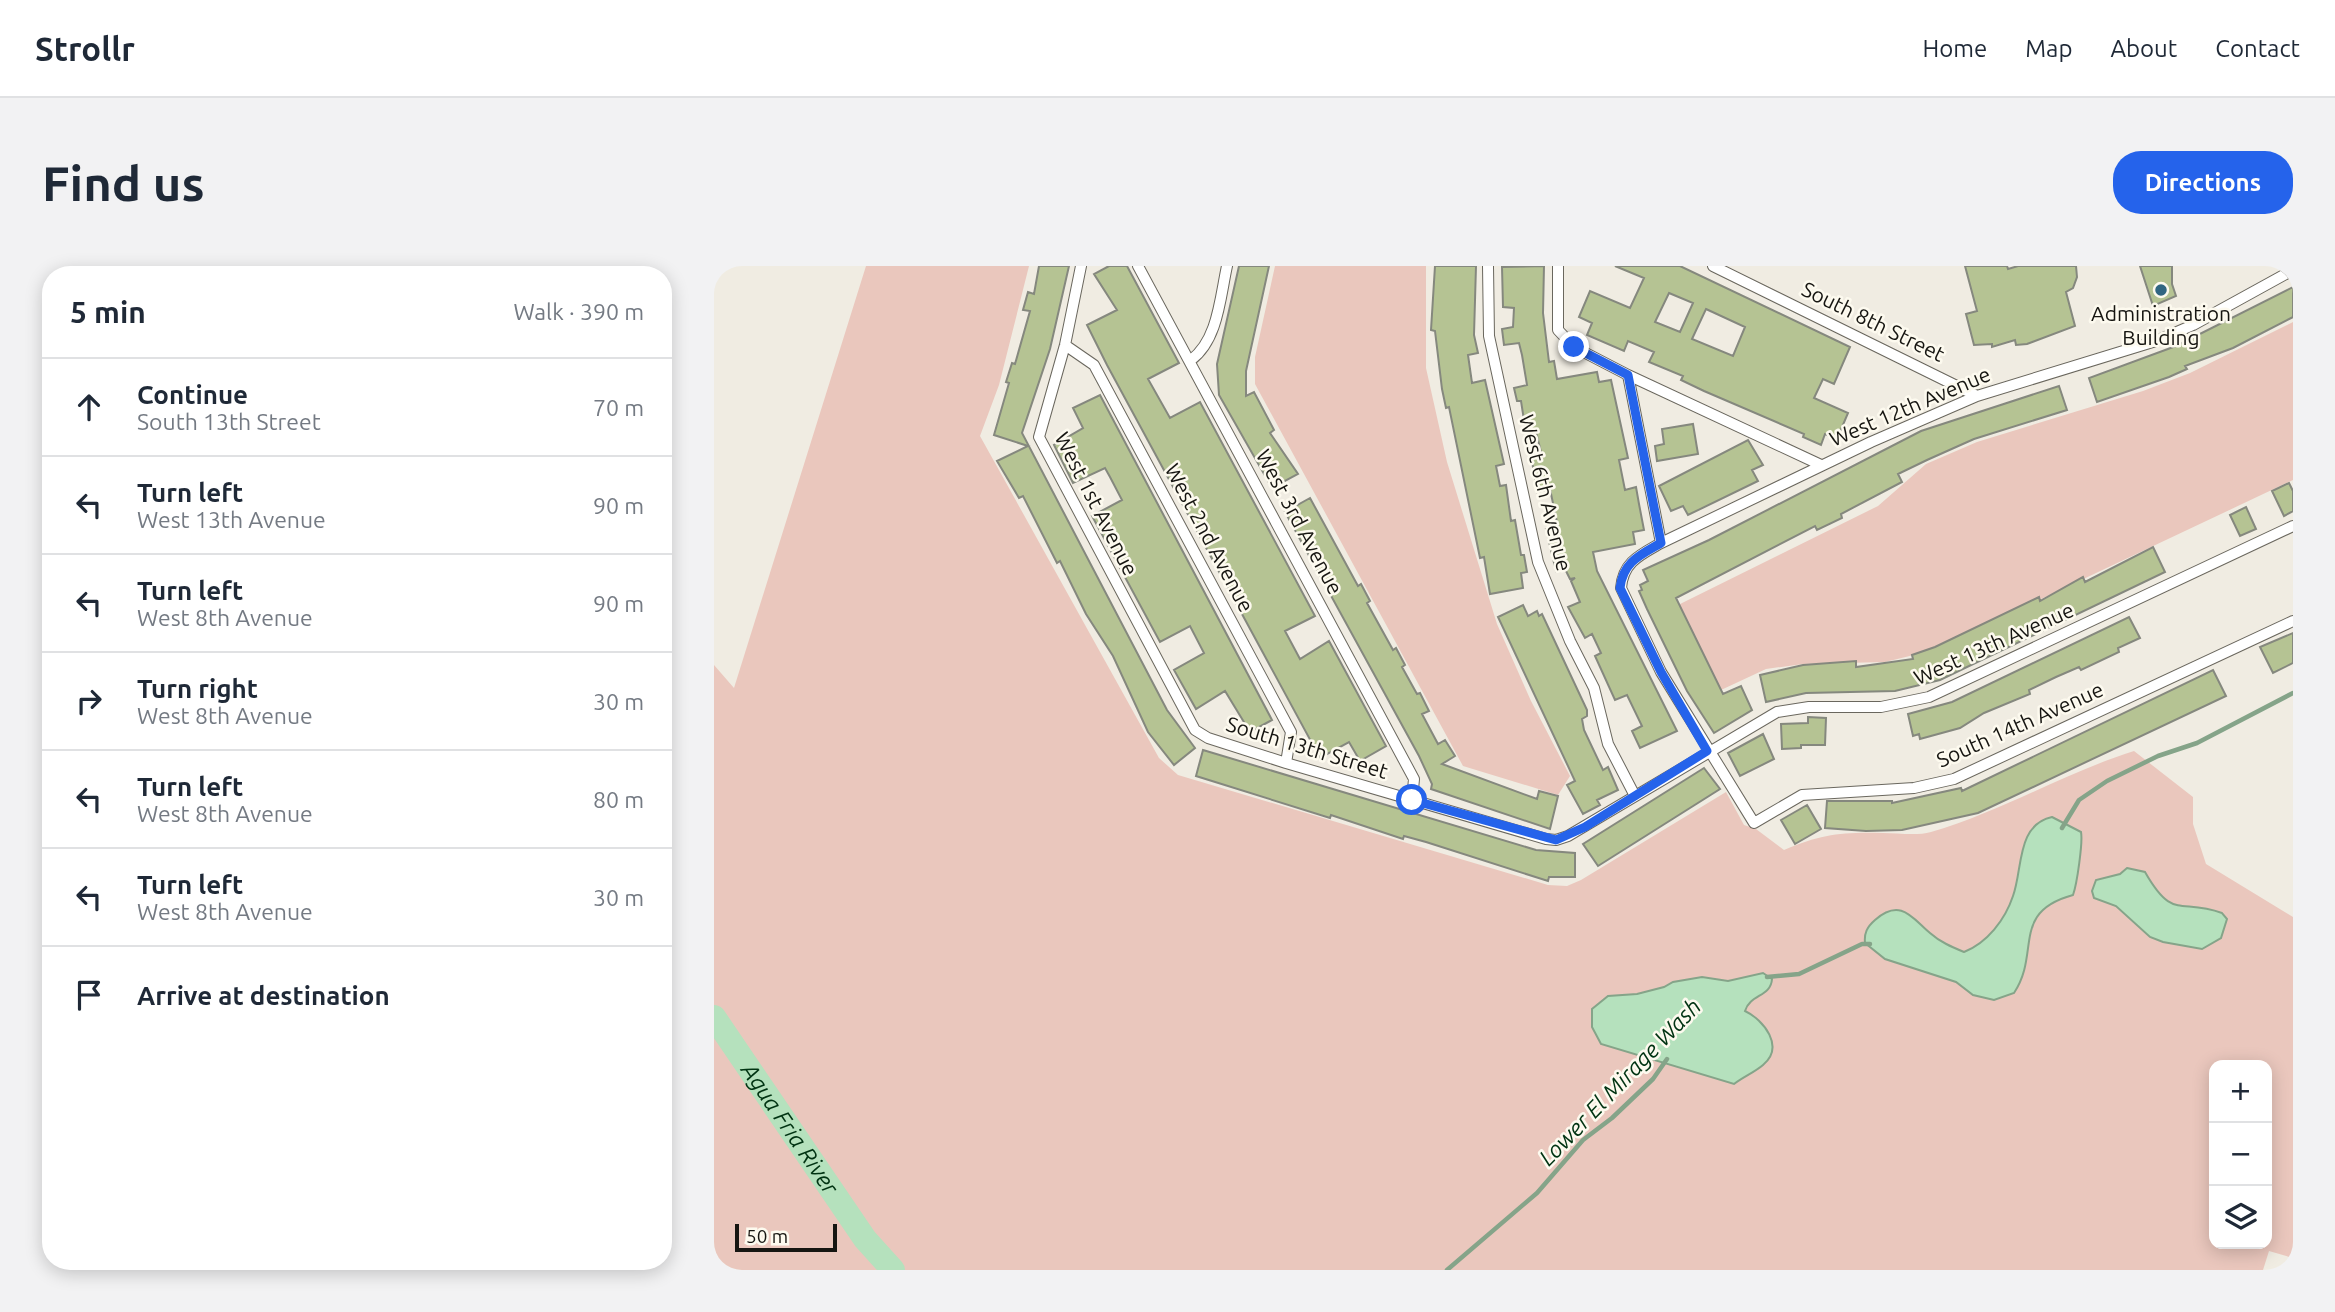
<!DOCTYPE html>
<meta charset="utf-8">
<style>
body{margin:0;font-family:Ubuntu,sans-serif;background:#f2f2f3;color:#1f2937}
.controls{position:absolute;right:21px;bottom:21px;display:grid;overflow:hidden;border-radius:14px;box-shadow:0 4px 18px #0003}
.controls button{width:63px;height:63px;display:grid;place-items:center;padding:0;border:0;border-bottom:2px solid #e0e1e3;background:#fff;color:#1f2937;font:35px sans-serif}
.scale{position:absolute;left:21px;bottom:18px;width:102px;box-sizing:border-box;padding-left:7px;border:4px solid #161511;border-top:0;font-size:19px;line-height:24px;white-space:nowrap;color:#161511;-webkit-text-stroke:5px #fdfaef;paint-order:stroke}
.stop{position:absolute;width:21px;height:21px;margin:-16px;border:5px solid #2563eb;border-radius:50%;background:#fff}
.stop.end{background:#2563eb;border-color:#fff;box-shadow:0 2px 7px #0008}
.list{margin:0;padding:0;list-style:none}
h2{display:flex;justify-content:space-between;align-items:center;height:91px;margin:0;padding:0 28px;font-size:30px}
h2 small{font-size:23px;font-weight:400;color:#747a83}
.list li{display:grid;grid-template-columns:46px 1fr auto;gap:21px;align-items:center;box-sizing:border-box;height:98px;padding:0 28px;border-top:2px solid #e0e1e3}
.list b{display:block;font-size:26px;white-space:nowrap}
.list p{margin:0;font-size:23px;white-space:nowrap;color:#747a83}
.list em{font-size:23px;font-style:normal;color:#747a83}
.icon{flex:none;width:38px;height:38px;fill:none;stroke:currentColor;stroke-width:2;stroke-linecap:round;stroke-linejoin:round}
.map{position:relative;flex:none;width:1579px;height:1004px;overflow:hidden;border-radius:28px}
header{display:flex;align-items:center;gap:42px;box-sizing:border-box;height:98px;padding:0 35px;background:#fff;border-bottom:2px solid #e0e1e3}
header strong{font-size:33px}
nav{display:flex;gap:38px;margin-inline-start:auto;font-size:24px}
.intro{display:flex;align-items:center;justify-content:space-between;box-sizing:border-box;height:168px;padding:0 42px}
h1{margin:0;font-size:49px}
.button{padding:18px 32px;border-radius:28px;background:#2563eb;color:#fff;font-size:24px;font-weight:700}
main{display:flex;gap:42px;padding:0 42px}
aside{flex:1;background:#fff;border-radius:28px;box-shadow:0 4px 18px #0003}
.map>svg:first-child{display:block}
.green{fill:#eac7bd;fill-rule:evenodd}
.water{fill:#b5e1bd;stroke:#85a489;stroke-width:2}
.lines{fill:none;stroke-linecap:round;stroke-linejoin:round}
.stream{stroke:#85a489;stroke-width:4.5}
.river{stroke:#b5e1bd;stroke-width:24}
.building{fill:#b5c393;stroke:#85887e;stroke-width:2;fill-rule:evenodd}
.minor-casing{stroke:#6a675e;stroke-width:12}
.minor{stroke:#fff;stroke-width:10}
.route{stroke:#2563eb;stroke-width:9}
.poi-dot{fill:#316682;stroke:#fdfaef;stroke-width:2.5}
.labels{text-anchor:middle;stroke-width:5;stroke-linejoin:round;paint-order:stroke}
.poi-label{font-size:21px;fill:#161511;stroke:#fdfaef}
.street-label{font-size:21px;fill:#161511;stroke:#fdfaef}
.water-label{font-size:23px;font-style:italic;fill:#003312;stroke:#fdfaef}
</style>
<header>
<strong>Strollr</strong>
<nav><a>Home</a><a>Map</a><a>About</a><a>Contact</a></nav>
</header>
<div class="intro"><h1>Find us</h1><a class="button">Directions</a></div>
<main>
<aside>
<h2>5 min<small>Walk · 390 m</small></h2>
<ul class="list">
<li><svg class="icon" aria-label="ahead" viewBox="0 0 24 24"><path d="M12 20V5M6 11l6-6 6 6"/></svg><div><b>Continue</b><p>South 13th Street</p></div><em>70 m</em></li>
<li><svg class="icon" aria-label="left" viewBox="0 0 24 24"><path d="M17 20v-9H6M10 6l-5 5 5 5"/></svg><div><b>Turn left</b><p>West 13th Avenue</p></div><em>90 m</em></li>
<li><svg class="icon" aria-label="left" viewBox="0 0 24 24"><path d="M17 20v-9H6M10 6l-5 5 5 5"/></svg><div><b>Turn left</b><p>West 8th Avenue</p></div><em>90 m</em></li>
<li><svg class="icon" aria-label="right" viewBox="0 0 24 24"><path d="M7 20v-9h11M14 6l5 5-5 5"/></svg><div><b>Turn right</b><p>West 8th Avenue</p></div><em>30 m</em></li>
<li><svg class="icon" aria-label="left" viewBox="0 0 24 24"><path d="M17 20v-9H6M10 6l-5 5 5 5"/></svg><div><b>Turn left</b><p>West 8th Avenue</p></div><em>80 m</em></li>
<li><svg class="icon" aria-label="left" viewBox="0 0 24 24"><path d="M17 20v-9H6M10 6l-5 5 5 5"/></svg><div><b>Turn left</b><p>West 8th Avenue</p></div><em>30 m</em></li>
<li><svg class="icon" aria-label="arrive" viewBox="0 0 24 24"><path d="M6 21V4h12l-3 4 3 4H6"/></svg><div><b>Arrive at destination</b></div></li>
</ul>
</aside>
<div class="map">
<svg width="1579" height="1004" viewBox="0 0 1579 1004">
<rect width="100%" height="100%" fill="#f0ece2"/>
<path class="green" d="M152,0H315L285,119L266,170L445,492L464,509L834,619L853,620L867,614L1012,526L1030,559L1042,563L1070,584C1108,568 1127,566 1169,567C1184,567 1203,570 1217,566C1287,546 1350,507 1420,485L1479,531V558L1492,598L1579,651V992L1555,985L1549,1004H0V399L20,422ZM1500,799H1553V978H1500Z
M561,0H712V102L733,196L783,358L817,435L856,510L844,529L749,500L541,118V91Z
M1579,56V214L1238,375L1204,388L1171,396L1089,398L1052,403L1007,424L960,341L1164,240L1212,198L1263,176L1429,125L1476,107Z"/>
<path class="water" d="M1338,551L1367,566C1369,576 1363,618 1359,629C1296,646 1327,687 1300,727L1280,734L1259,729L1242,716L1171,693L1151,677C1150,667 1153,661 1161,654C1187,631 1199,653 1216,667C1226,676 1238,681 1250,686C1273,677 1291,654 1299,630C1309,603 1302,559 1338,551Z
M1413,602L1431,606C1459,655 1465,632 1508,647L1513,653L1507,672L1488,683L1449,676L1436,671L1402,640L1380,632L1378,625L1382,614L1406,608Z
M1049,707L1058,713C1057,731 1036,728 1031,745C1050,754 1071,781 1049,799C1041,806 1029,811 1020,818L887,778L878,761V743L894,730L923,728L950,721L959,716L988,711L1014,715Z"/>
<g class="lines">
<path class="stream" d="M1348,562L1365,534L1393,515L1444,490L1483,477L1579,427
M1053,711L1085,708L1148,678H1156
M733,1004L823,927L869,874L898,852L939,813L953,793"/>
<path class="river" id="s1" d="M0,751L151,973L179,1004"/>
</g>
<path class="building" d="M325,0H355L336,83L308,167L453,444L481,482L460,499L434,466L399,390L372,348L346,295L343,297L309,230L305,232L283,195L314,180L280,169L295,117L292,116L298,97L301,98L316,45L309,44L314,26L320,28Z
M395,0H413L465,97L434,113L456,152L486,136L601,350L571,365L586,393L615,375L672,480L646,495L635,476L606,492L393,99L373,59L403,44L380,8Z
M525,0H555L532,105V130L540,126L560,164L556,167L584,208L558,222L505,129L503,98Z
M721,0H762L760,69L764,87L754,89L758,117L771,114L790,198L782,200L786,220L792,219L797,255L801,254L807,289H810L813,306L807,307L809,322L776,328L770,291L766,292L735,141L732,142L728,123L721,65L717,64Z
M830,0L829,47L835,96L840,95L843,113L883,106L885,116L897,114L914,192L905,194L911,224L922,221L925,238L930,264L919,266L921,278L879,286L883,305L963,465L926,482L918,465L928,460L913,429L901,434L881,390L887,387L878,368L871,372L854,341L866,336L857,315L861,312L856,313L851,303L842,305L832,263L844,261L836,223L823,226L817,189L827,186L822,166L812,167L807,135H803L800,122L813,119L808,89L805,77L790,79L788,63L799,61L800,42L789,41L788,1Z
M901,0H966L1136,81L1120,118L1109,113L1100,132L1134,147L1123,173L1111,168L1107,179L1089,171L1090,168L990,125L967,114L969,110L935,96L940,86L914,75L910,85L873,69L878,57L865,51L876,25L916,42L930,12ZM955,27L979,37L966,66L941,56ZM992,43L1031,61L1019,90L978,73Z
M1251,0H1293L1294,3L1304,0H1362L1363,11L1359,22L1352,26L1361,60L1313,78L1302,79L1301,74L1278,81V78L1260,79L1252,48L1263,45Z
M1426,0H1458V18L1462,30L1439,40Z
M1579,21V51L1519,82L1471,100L1473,103L1455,111L1383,136L1375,112L1462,80Z
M1345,120L1353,144L1260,173L1213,194L1184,208L1188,216L1127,248L1128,252L1103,264L1101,260L962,332L1009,428L1027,420L1038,444L1000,467L973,425L933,343L925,325L928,324L926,319L934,315L929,304L995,274L1207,165Z
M386,129L558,454L536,466L511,425L482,443L460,404L490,387L476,360L446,376L378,250L408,234L396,211L391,202L359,217L340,179L369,162L359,142Z
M979,158L984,188L943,195L941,180L950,178L948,163Z
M1034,174L1049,199L1038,204L1044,215L974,249L969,240L957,245L945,220Z
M1575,217L1579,225V245L1570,250L1558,225Z
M596,232L644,320L647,318L656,335L653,337L679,384L682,382L691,399L688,401L703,428L706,427L715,445L708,448L724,478L731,474L741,490L728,498L823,533L825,525L844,530L836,563L717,523L718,518L705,490L571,246Z
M1532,241L1542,263L1526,270L1516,249Z
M1439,281L1451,306L1226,414L1181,425L1092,427L1052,436L1046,409L1089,399L1142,395V401L1199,393L1198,389L1221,381L1325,331L1326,335L1369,311L1371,316Z
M809,339L814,350L823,345L825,350L828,348L873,444V450L868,453L870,464L889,504L894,501L904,524L883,534L886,539L869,548L853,519L861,515L784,351Z
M1415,351L1426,372L1404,382L1405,386L1367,404L1365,401L1342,411L1315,424L1316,428L1270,447L1246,462L1206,473L1205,468L1199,470L1194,448L1238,436Z
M1579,367V397L1559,407L1546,381Z
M1499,404L1512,430L1264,547L1188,564L1152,565L1111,562L1113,535H1178V537L1247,522L1248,525Z
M1094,451L1112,452L1111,479H1087V482L1068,483L1067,458L1094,457Z
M1049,468L1060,493L1026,510L1014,487Z
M489,484L822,584L861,587V611H835L834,615L712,576L690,570L689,573L617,549L616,552L482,510Z
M990,502L1006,523L884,600L869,578Z
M1093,539L1107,563L1081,578L1067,554Z"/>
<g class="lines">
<defs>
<path id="minor" d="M367,0L351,79L325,171L481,464L494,472L572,497L832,573L842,574L854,570L1063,446L1095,441H1167L1215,431L1579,260
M424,0L700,513L698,534
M774,0L775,70L824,296L856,375L880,422L894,478L921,530
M844,0V64L860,81L914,109L947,277C926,289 909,296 907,322L947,406L1040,557L1088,529L1200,522L1240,513L1579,355
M999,0L1263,130
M351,79L380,99L577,466L572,497
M477,94C504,74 506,32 513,0
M914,109L1107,199
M947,277L1157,176L1263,130L1442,75L1479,59L1579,4"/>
</defs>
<use href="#minor" class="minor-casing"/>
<use href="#minor" class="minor"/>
</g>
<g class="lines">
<path class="route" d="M698,534L842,574L871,561L993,485L947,406L906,322C909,296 926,289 947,277L914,109L860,81"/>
</g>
<circle class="poi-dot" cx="1447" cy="24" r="7"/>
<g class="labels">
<g class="poi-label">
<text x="1447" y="55">Administration<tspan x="1447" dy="24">Building</tspan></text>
</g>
<g class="street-label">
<text transform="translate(1159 56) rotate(26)" y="7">South 8th Street</text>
<text transform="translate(1196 141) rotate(-23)" y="7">West 12th Avenue</text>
<text transform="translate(831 227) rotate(76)" y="7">West 6th Avenue</text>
<text transform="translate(382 238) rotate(63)" y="7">West 1st Avenue</text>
<text transform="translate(585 256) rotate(62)" y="7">West 3rd Avenue</text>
<text transform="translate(495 272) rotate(62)" y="7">West 2nd Avenue</text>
<text transform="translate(1280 378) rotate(-24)" y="7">West 13th Avenue</text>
<text transform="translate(1306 459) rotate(-24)" y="7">South 14th Avenue</text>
<text transform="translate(593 482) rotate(17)" y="7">South 13th Street</text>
</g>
<g class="water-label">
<text transform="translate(906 816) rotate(-46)" y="8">Lower El Mirage Wash</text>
<text dy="8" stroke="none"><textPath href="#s1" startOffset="135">Agua Fria River</textPath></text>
</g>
</g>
</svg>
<div class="controls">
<button>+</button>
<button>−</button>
<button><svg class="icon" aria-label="layers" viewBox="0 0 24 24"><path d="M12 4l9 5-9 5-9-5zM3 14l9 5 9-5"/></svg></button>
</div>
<div class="scale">50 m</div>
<div class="stop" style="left:698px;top:534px"></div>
<div class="stop end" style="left:860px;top:81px"></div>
</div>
</main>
